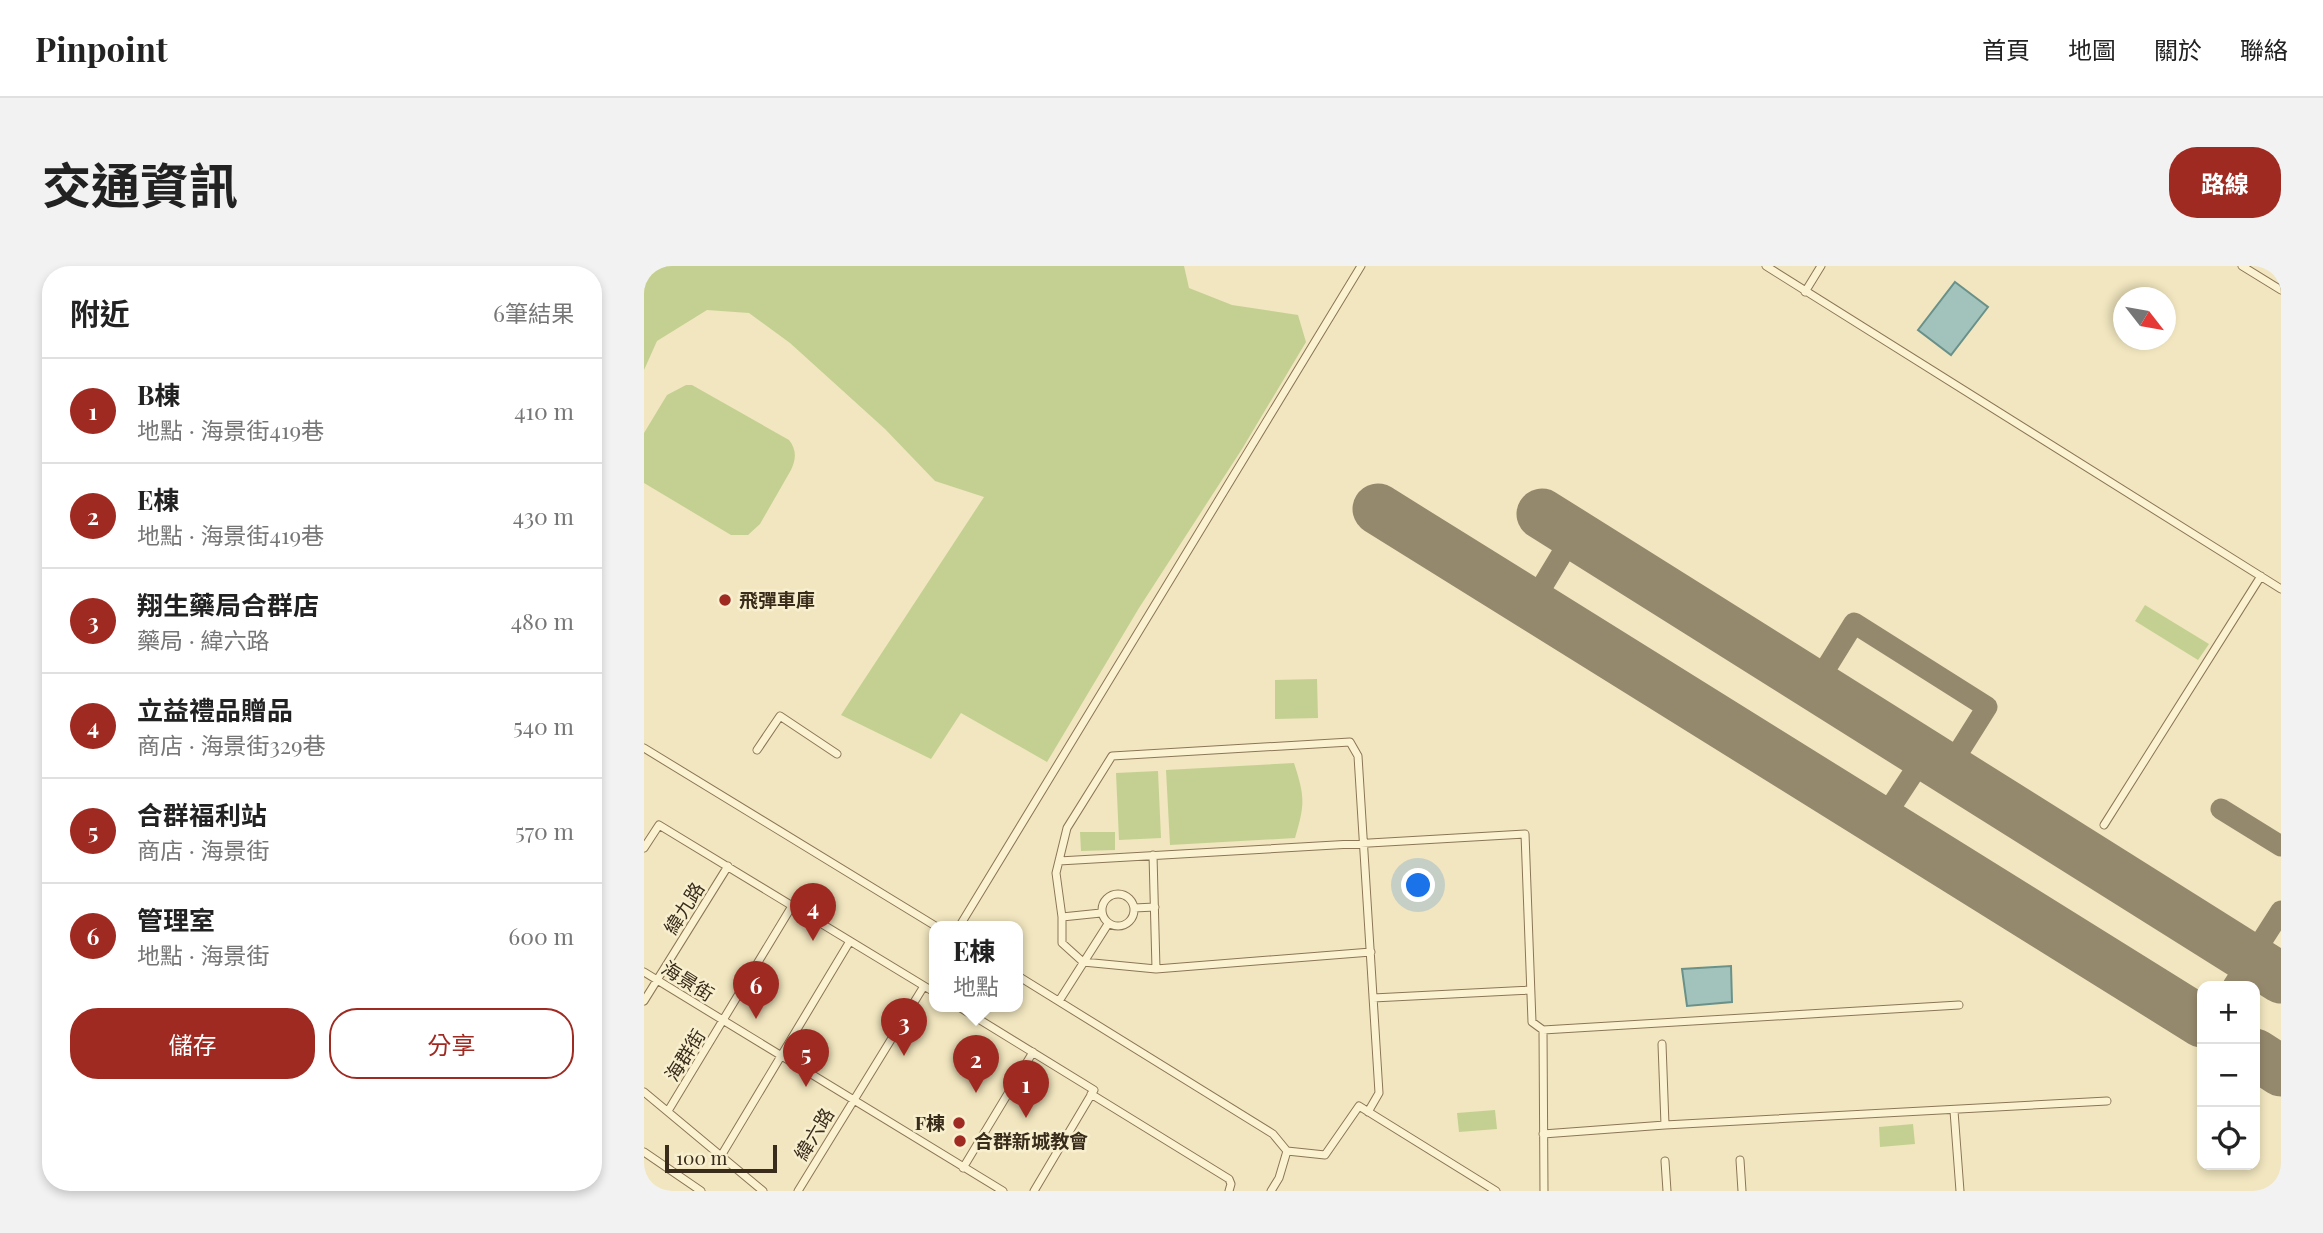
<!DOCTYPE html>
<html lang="zh-TW">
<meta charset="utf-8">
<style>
body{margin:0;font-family:"Playfair Display","Noto Sans TC",serif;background:#f2f2f2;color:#222}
.controls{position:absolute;right:21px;bottom:21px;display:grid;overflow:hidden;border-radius:14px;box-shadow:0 4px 10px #0003}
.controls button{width:63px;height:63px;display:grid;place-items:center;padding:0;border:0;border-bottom:2px solid #e0e0e0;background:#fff;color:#222;font:35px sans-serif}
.compass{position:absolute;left:1469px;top:21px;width:63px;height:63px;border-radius:50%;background:#fff;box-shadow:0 4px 10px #0003;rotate:121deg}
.scale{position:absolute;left:21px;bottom:18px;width:112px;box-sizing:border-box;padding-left:7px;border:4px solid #392c1b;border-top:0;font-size:19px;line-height:24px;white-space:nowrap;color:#392c1b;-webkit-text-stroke:5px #f8efcf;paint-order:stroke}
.you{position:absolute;left:775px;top:620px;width:24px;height:24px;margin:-18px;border:5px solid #fff;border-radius:50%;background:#1a73e8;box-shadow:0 0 0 10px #1a73e833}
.badge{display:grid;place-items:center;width:46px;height:46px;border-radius:50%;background:#9f2a21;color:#fff;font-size:23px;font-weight:700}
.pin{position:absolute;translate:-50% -58px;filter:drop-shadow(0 2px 4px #0008)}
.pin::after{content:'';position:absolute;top:37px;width:24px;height:21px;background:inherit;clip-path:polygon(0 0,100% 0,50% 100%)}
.popup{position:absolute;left:285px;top:655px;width:94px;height:91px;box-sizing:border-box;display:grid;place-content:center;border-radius:14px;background:#fff;filter:drop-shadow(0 2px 5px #0005);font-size:23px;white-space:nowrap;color:#767676}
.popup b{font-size:26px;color:#222}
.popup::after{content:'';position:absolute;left:50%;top:100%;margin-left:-14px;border:14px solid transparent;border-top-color:#fff}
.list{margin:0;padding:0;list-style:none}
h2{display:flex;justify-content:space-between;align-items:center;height:91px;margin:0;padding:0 28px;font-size:30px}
h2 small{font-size:23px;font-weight:400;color:#767676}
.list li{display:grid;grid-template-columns:46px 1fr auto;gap:21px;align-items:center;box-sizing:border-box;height:105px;padding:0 28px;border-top:2px solid #e0e0e0}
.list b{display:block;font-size:26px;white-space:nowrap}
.list p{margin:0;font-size:23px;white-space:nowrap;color:#767676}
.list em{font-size:23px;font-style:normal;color:#767676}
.actions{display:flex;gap:14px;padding:21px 28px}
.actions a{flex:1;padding:16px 0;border:2px solid #9f2a21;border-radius:28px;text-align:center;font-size:24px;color:#9f2a21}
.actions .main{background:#9f2a21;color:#fff}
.icon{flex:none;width:38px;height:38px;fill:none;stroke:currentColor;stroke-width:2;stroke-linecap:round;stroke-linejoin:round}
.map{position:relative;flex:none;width:1637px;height:925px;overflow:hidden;border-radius:28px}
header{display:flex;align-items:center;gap:42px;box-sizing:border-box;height:98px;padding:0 35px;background:#fff;border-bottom:2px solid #e0e0e0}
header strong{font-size:33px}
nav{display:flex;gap:38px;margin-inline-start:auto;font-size:24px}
.intro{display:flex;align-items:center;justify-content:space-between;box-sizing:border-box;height:168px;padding:0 42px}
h1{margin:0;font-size:49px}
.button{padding:18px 32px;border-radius:28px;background:#9f2a21;color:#fff;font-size:24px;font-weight:700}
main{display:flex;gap:42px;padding:0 42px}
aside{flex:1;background:#fff;border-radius:28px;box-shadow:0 4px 10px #0003}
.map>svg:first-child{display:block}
.green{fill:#c4d092}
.water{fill:#a2c3bc;stroke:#69918a;stroke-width:2}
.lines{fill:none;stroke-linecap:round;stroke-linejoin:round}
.taxiway{stroke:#95896d;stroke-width:21}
.runway{stroke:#95896d;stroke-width:51}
.minor-casing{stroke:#8b7656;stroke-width:9}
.minor{stroke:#fbf2d2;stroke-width:7}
.poi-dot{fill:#9f2a21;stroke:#f8efcf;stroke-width:2.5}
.labels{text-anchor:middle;stroke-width:5;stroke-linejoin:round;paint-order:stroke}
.poi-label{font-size:19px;font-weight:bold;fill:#392c1b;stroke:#f8efcf;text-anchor:start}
.street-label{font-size:19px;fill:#392c1b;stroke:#f8efcf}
</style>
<header>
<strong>Pinpoint</strong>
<nav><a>首頁</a><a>地圖</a><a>關於</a><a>聯絡</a></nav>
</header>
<div class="intro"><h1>交通資訊</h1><a class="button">路線</a></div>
<main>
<aside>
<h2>附近<small>6筆結果</small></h2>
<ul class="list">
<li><span class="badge">1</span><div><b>B棟</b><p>地點 · 海景街419巷</p></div><em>410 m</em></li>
<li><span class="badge">2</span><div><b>E棟</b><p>地點 · 海景街419巷</p></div><em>430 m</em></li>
<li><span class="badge">3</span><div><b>翔生藥局合群店</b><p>藥局 · 緯六路</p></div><em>480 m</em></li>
<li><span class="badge">4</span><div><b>立益禮品贈品</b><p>商店 · 海景街329巷</p></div><em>540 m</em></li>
<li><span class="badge">5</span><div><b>合群福利站</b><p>商店 · 海景街</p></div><em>570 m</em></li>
<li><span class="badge">6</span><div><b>管理室</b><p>地點 · 海景街</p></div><em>600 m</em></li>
</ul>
<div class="actions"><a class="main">儲存</a><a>分享</a></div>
</aside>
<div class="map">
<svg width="1637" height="925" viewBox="0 0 1637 925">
<rect width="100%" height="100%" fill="#f1e6bf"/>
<path class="green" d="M0,0H540L545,22L588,39L654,49L662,76L598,183L495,342L403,496L317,447L287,493L197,449L340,231L291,215L241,163L146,77L105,47L63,44L13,75L0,104Z
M42,119H48L145,174C153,184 152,193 147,204L116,258L104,269H87L0,217V167L23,129Z
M1501,339L1565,378L1554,394L1491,355Z
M673,413L674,452L631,453V414Z
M650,497C661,531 661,538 651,572L526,579L522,504Z
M514,505L517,572L475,574L472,507Z
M436,566H471V584L437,585Z
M851,844L853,863L815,866L813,847Z
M1269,858L1271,878L1236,881L1235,861Z"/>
<path class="water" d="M1311,16L1344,41L1307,89L1274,64Z
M1087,700L1088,736L1043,740L1038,703Z"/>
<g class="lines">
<path class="taxiway" d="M887,339L930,268
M1171,420L1210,357L1343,441L1304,503
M1577,543L1637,580
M1237,556L1281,489
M1589,720L1637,645"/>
<path class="runway" d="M734,243L1558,756
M898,248L1637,712
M1611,788L1637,805"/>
<defs>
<path id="minor" d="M1122,0L1637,323
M1598,0L1637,24
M1161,26L1177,0
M0,482L293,661
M113,484L136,450L193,488
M1460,559L1617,310
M0,582L15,559L290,726
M509,589L512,703
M415,595L881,568L888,756L899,764L900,925
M458 644a16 16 0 1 1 32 0a16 16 0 1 1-32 0Z
M490,642L511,641
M418,651L457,647
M315,661L717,0
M0,706L359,925
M374,710L629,868L643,885L635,912L627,925
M729,732L886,724
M0,735L84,600
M415,735L464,658
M315,741L450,824L390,925
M899,764L1315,739
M1018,778L1021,859
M0,826L119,925
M447,828L585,913L587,918L585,925
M24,845L148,640
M1310,845L1316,925
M724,846L735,827L714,490L706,476L468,490L423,562L412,607L418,651V677L439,696L512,703L727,686
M899,868L1021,859L1463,835
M643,885L681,889L715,840L852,925
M0,886L57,925
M77,890L206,675
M1096,894L1098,925
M1021,895L1023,925
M319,902L389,786
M154,925L280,720"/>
</defs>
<use href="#minor" class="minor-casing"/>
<use href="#minor" class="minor"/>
</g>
<g class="poi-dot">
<circle cx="81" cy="334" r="7"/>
<circle cx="315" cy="857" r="7"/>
<circle cx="316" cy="875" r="7"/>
</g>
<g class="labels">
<g class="poi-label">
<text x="95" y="341">飛彈車庫</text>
<text x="301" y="864" text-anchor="end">F棟</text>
<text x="330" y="882">合群新城教會</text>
</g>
<g class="street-label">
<text transform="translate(40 642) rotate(-58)" y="7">緯九路</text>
<text transform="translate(44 715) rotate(32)" y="7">海景街</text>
<text transform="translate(41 789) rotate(-58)" y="7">海群街</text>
<text transform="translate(170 868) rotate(-59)" y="7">緯六路</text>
</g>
</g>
</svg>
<div class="controls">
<button>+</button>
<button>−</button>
<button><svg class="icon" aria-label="locate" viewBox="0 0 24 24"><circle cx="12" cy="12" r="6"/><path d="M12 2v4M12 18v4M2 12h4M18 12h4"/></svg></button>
</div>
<svg class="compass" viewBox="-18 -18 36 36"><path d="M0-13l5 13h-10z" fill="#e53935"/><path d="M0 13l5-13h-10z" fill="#767676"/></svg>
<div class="scale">100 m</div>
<div class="you"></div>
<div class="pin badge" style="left:382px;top:852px">1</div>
<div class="pin badge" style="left:332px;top:827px">2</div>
<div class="popup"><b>E棟</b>地點</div>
<div class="pin badge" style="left:260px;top:790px">3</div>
<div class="pin badge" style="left:169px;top:675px">4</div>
<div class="pin badge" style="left:162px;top:821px">5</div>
<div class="pin badge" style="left:112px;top:753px">6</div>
</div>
</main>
